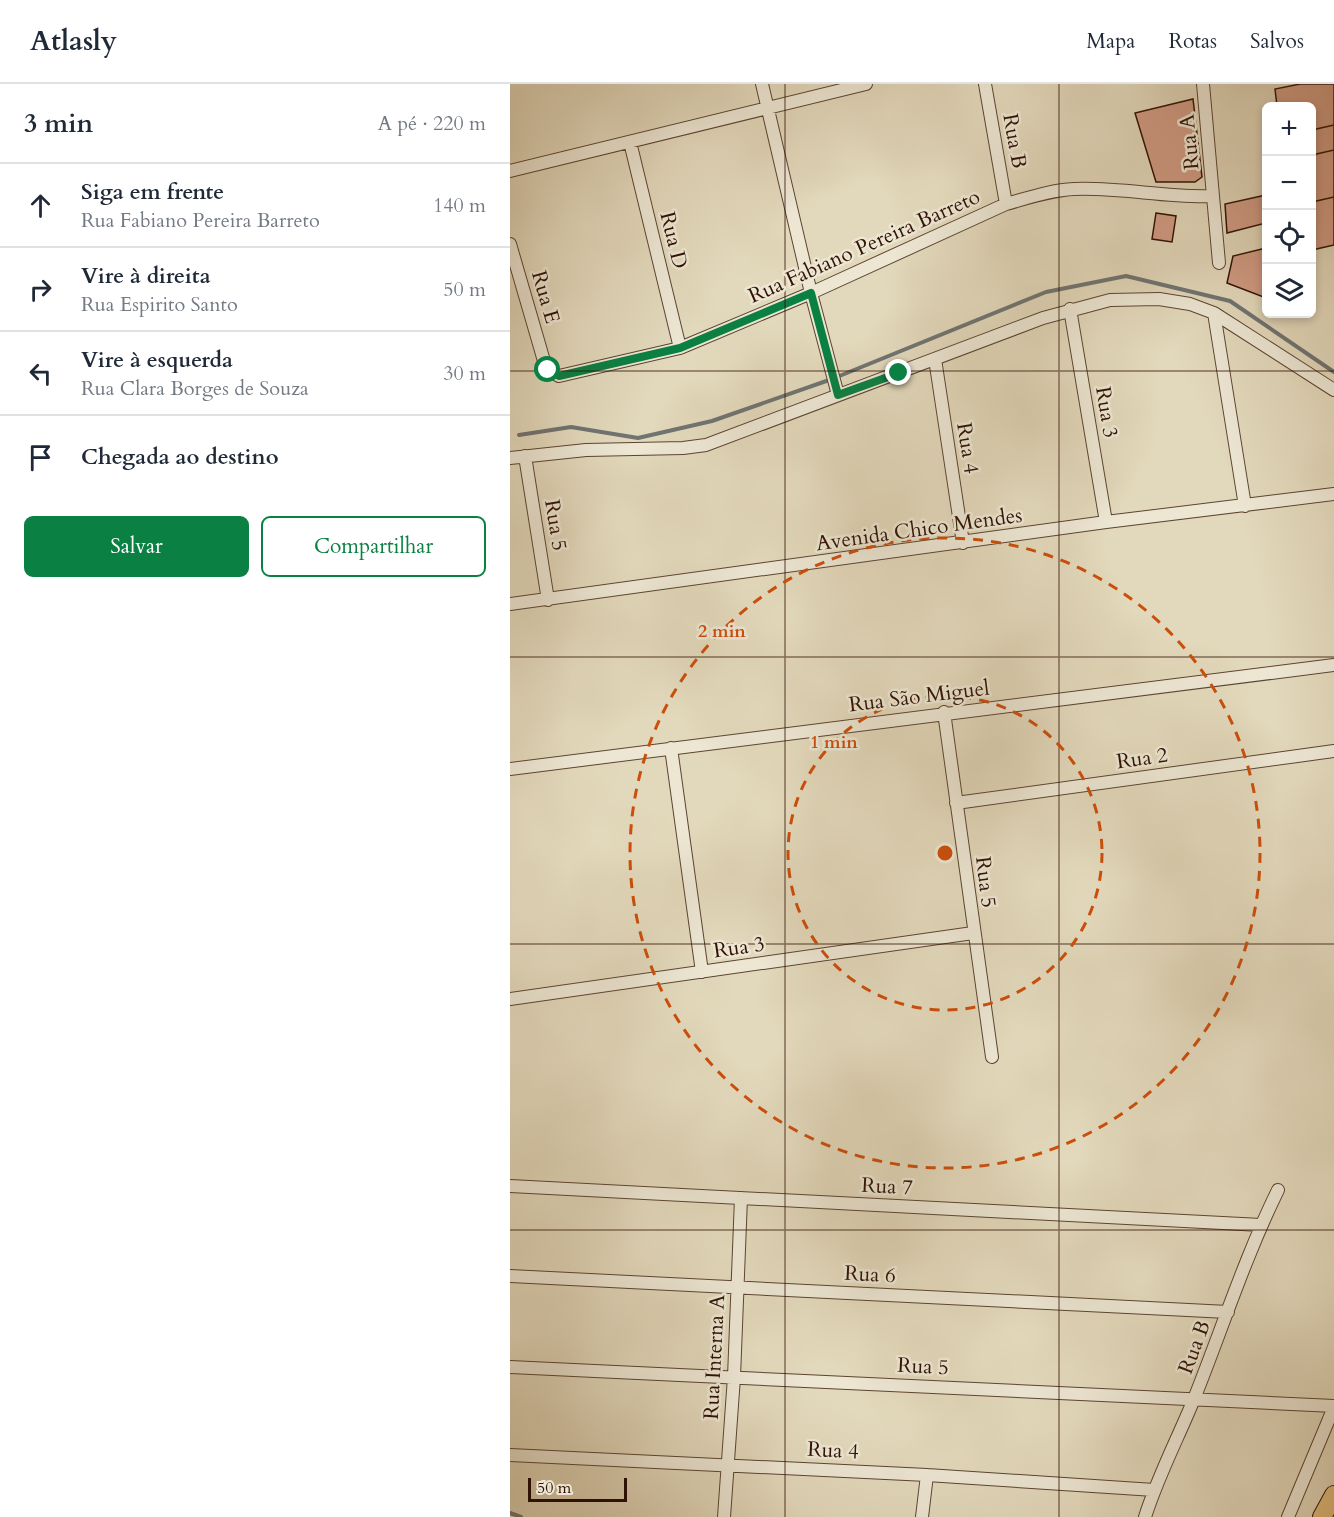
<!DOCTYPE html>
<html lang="pt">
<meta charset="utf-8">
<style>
body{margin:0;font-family:Cardo,serif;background:#f6f6f7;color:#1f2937}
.controls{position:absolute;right:18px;top:18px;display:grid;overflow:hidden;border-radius:9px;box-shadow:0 3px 9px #0003}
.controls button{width:54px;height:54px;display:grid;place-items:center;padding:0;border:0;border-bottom:2px solid #e0e1e3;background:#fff;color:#1f2937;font:30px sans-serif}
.scale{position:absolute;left:18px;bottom:15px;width:99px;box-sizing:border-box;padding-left:6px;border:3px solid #301204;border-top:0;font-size:16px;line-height:21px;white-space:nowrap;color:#301204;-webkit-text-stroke:4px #ece6d3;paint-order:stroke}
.stop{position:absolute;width:18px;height:18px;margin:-14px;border:4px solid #0b8043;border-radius:50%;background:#fff}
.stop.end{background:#0b8043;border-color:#fff;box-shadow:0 2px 6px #0008}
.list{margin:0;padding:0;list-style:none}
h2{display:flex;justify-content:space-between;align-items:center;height:78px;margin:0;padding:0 24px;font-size:26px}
h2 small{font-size:20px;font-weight:400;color:#747a83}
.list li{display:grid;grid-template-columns:39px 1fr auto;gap:18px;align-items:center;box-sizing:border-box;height:84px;padding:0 24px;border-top:2px solid #e0e1e3}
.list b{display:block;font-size:22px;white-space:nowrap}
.list p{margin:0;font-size:20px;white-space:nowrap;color:#747a83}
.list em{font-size:20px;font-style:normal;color:#747a83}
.actions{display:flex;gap:12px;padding:18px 24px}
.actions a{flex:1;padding:14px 0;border:2px solid #0b8043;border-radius:9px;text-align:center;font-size:21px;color:#0b8043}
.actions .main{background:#0b8043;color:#fff}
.icon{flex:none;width:33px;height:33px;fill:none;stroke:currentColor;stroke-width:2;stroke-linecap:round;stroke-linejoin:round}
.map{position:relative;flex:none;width:824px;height:1433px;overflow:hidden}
header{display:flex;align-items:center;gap:36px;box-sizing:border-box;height:84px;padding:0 30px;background:#fff;border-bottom:2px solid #e0e1e3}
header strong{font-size:28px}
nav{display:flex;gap:33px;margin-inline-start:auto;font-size:21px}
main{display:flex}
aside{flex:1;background:#fff}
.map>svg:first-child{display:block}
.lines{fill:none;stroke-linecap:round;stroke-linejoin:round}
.stream{stroke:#707472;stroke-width:4}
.building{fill:#d09b84;stroke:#301204;stroke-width:1.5}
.minor-casing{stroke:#5c4432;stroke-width:14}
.highway-casing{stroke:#301204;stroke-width:20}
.minor{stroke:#ece6d3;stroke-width:12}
.highway{stroke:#e1bc7e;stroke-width:18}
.route{stroke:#0b8043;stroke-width:8}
.grid{fill:none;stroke:#301204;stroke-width:1.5;stroke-opacity:0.55}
.ring{fill:none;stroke:#cc4e0b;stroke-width:3;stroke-dasharray:10 8}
.labels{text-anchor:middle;stroke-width:5;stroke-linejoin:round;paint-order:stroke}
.street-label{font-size:21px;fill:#301204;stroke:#ece6d3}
.centre{fill:#cc4e0b;stroke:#ece6d3;stroke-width:3}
.ring-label{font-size:18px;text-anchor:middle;font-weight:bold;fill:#cc4e0b;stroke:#ece6d3;stroke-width:5;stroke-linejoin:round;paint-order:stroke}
</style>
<header>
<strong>Atlasly</strong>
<nav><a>Mapa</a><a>Rotas</a><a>Salvos</a></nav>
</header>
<main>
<aside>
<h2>3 min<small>A pé · 220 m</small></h2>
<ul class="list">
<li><svg class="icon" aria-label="ahead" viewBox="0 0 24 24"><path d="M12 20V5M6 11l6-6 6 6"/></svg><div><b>Siga em frente</b><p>Rua Fabiano Pereira Barreto</p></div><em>140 m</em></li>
<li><svg class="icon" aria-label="right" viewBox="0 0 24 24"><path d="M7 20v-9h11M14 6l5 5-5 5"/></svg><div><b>Vire à direita</b><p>Rua Espirito Santo</p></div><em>50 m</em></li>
<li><svg class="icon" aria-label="left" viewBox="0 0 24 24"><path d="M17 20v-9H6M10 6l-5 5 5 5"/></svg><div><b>Vire à esquerda</b><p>Rua Clara Borges de Souza</p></div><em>30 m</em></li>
<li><svg class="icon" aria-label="arrive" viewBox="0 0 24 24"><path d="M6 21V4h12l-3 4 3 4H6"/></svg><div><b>Chegada ao destino</b></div></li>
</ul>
<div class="actions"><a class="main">Salvar</a><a>Compartilhar</a></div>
</aside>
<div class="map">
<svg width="824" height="1433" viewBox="0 0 824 1433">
<rect width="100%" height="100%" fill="#e2d8bb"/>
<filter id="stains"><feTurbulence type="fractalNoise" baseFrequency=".00333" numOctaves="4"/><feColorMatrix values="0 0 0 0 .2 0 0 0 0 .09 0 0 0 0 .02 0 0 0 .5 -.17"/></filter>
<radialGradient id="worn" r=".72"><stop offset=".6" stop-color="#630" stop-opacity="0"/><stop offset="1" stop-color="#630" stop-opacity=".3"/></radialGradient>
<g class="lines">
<path class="stream" d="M9,351L61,343L128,354L202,337L322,295L536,208L616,192L720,217L824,288
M0,1429L11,1433"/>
</g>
<path class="building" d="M790,0H824V41L802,46V22H767L765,5Z
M683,15L692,93L685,98H646L625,29Z
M824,41V66L802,71V46Z
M824,66V113L802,118V71Z
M756,111V139L717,149L715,120Z
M824,113V161L802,166V118Z
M646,129L666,132L662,158L642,155Z
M756,164V214L717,199L723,172Z"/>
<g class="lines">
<defs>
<path id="minor" d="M252,0L301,209L328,311
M475,0L496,120
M693,0L709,179
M120,58L170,264
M0,87L356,0
M0,160L34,277L38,286L49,292L170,264L301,209L496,120C518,114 541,106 564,105C611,103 656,114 703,112
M560,225L596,438
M704,229L735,422
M425,275L453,459
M15,372L38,516
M0,374L76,366L173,364L196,361L533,234L600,216L649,215L680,220L704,229L824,306
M0,520L596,438L824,410
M434,628L482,973
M161,664L192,888
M0,685L824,581
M446,719L824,667
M0,915L463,849
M0,1102L751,1141
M0,1192L718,1228
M0,1283L824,1322
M0,1371L417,1391L644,1406
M214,1433L224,1293L231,1114
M412,1433L417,1391
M635,1433C648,1392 668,1354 684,1315C712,1245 735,1173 768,1106
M778,1433L824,1323"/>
<path id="highway" d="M812,1433L824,1411"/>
</defs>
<use href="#minor" class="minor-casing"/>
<use href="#highway" class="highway-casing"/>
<use href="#minor" class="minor"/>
<use href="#highway" class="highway"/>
</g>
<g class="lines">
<path class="route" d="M38,286L49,292L170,264L301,209L328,311L389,289"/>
</g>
<path class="grid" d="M275,0V1433M549,0V1433M0,287H824M0,573H824M0,860H824M0,1146H824"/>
<g class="ring">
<circle cx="435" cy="769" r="157"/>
<circle cx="435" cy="769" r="315"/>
</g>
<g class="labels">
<g class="street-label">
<text transform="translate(505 57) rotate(80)" y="7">Rua B</text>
<text transform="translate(679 58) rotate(-95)" y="7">Rua A</text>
<text transform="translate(164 156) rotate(76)" y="7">Rua D</text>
<text transform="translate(354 162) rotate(-24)" y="7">Rua Fabiano Pereira Barreto</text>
<text transform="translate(36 213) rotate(74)" y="7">Rua E</text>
<text transform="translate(597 328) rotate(81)" y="7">Rua 3</text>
<text transform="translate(458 364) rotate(81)" y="7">Rua 4</text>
<text transform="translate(46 441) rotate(81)" y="7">Rua 5</text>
<text transform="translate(409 445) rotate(-8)" y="7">Avenida Chico Mendes</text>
<text transform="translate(409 612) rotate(-7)" y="7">Rua São Miguel</text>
<text transform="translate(632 674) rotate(-8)" y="7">Rua 2</text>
<text transform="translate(476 798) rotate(83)" y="7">Rua 5</text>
<text transform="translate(229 863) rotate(-8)" y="7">Rua 3</text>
<text transform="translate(377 1102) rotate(3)" y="7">Rua 7</text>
<text transform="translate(360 1190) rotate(3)" y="7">Rua 6</text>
<text transform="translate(684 1263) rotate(-69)" y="7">Rua B</text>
<text transform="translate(204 1273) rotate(-87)" y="7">Rua Interna A</text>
<text transform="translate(413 1282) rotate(3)" y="7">Rua 5</text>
<text transform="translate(323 1366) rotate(3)" y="7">Rua 4</text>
</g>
</g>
<circle cx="435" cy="769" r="9" class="centre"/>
<g class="ring-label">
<text x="212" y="553">2 min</text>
<text x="324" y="664">1 min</text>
</g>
<rect width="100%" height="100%" filter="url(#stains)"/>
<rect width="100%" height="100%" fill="url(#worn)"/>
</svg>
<div class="controls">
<button>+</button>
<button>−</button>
<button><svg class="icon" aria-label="locate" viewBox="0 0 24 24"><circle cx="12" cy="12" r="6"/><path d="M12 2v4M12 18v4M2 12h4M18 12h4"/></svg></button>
<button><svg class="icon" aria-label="layers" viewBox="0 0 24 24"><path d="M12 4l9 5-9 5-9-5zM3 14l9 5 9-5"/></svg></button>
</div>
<div class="scale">50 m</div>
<div class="stop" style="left:38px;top:286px"></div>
<div class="stop end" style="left:389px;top:289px"></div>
</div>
</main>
